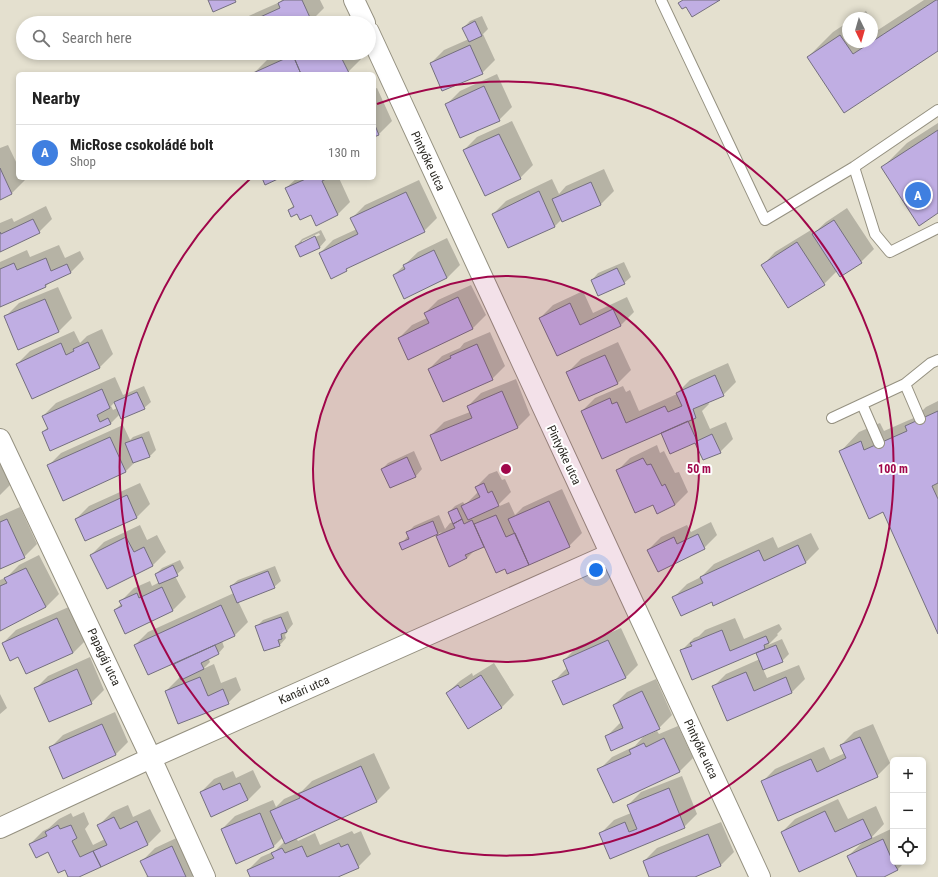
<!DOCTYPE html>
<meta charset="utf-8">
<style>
body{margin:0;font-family:"Roboto Condensed",sans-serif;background:#f2f2f2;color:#222}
.controls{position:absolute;right:12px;bottom:12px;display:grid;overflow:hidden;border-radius:6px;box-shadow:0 2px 6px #0003}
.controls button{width:36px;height:36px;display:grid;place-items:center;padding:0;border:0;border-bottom:1px solid #e0e0e0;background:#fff;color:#222;font:20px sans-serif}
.compass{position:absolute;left:842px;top:12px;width:36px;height:36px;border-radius:50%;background:#fff;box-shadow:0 2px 6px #0003;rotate:175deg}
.you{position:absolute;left:596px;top:570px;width:14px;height:14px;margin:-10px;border:3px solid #fff;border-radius:50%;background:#1a73e8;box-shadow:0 0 0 6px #1a73e833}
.badge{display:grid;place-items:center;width:26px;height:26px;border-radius:50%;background:#db2777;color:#fff;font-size:13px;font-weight:700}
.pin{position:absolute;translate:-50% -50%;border:2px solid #fff;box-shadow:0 1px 4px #0006}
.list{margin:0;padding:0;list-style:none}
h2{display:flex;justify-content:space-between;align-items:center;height:52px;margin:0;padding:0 16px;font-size:17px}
h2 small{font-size:13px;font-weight:400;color:#767676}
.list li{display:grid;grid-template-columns:26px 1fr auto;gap:12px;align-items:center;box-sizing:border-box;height:56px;padding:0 16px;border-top:1px solid #e0e0e0}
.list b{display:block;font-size:15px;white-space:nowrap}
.list p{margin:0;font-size:13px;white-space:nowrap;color:#767676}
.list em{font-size:13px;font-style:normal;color:#767676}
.icon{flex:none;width:22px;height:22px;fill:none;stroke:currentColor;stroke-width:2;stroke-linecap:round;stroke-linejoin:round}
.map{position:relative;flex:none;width:938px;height:877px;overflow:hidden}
.search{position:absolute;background:#fff;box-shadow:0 2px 6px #0003;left:16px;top:16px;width:360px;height:44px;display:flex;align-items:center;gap:10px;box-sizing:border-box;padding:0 14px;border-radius:22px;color:#767676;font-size:15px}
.panel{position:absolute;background:#fff;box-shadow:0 2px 6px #0003;left:16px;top:72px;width:360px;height:108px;border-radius:6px}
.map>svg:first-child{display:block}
.shadow{fill:#0003;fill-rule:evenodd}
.building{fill:#c0aee3;stroke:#746f7e}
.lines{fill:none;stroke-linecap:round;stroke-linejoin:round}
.lane-casing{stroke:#959181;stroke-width:12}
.street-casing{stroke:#959181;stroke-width:22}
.lane{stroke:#fff;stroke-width:10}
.street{stroke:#fff;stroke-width:20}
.ring{fill:none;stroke:#a0064a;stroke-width:2}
.labels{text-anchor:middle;stroke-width:4;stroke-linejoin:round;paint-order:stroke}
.street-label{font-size:12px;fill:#2c2a24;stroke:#fff}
.centre{fill:#a0064a;stroke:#fff;stroke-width:2}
.ring-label{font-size:12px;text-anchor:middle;font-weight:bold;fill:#a0064a;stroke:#fff;stroke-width:4;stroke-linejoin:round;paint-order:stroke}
</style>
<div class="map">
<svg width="938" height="877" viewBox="0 0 938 877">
<rect width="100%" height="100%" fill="#e4e0cf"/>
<path class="shadow" d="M282,0H320L324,8L311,21L307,23H233L280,2Z
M924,0H938V50L808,57L833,32L848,22V42H872V20L878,30Z
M866,11L870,18H854Z
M482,16L488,29L483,34L495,60L482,73L431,63L444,50L469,39L463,28L470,21Z
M283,53H358L361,59L348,72L345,74H254V73L267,60Z
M497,74L512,107L499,120L447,104L460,91Z
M377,88L392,121L379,134L374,136V89Z
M512,121L533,165L520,178L464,150L477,137Z
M938,123V212L882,168L907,143Z
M8,145L18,166V178H24L25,180L12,193L0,199V148Z
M604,169L614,191L601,204L563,221L562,219L555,226L509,247L493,214L506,201L552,179L559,194L566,186Z
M297,178H339L350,202L337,215L298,213L289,210L294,205L286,188Z
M419,180L437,218L424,231L351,265L346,270L320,253L333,240L357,229L352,218L365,205Z
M46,206L52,219L39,232L0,251V223L12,218L14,222Z
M847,208L874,249L861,262L837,271L824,284L763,265L775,252L811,230L813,234L826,222Z
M321,230L326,240L320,247L301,256L296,246L302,239ZM319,233L320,235L302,243V241Z
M447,238L460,265L447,278L405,298L394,275L418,252Z
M59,245L65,258L80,251L84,259L71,272L51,281L46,286L0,306V262L27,250L30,257Z
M624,262L631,277L624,283L592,280L598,273Z
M471,285L486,315L473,328L408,359L399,338L412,325L427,318L425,313L438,300Z
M58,287L72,318L59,331L19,348L6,316L19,303Z
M583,291L593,313L627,297L634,312L621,325L557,355L540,318L553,305Z
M102,329L113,354L100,367L32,398L17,364L30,351L74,331L80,343L87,336Z
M490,332L505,366L492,379L429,369L442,356L460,348L464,343Z
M618,342L631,370L618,383L580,400L568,372L581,359Z
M728,363L736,382L723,395L708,402L709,404L702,411L710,429L726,422L733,439L720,452L696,441L662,432L603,458L582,411L595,398L623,386L626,392L630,390L639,411L677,394V393L690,380Z
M115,377L123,395L144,386L151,402L144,408L120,414L110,424L43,432L48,427L43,416L56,403ZM115,402L117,408L113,410L111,406Z
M516,379L530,415L517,428L431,435L444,422L470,412L468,406L481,393Z
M938,401V631L884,511L840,452L859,432L880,423L884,431L916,417L926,407Z
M123,425L130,440L133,437L149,431L156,450L150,456L135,462L126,471L63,499L48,466L61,453Z
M657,445L660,453L664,451L675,473L679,472L688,492L675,505L653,503L617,471L630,458Z
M414,451L422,469L416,476L390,487L382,469L388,463Z
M0,462L10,485L0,495Z
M497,471L502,480L505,479L511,492L495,508L509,502L515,515L523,507L562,489L582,533L569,546L506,568L485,545L475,550L467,558L437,536L442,532L403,549L401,544L407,537L409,536L407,533L414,526L439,515L445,529L450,523L453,522L449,512L455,506L463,502L465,505L478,492L476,487L489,474Z
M140,483L150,504L137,517L76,519L89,506Z
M20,507L37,544L24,557L0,568V516Z
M711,522L717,535L704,548L648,550L661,537L687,525L691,532Z
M140,525L147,540L157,535L166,552L153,565L91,555L104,542Z
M811,533L819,549L806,562L714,604L712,601L674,597L687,584L701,577L714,564L773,537L778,548Z
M39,555L59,594L46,607L0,630V580L7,577L19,565Z
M180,560L184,568L175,576L186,597L173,610L126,632L115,610L122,603L121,601L134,588L150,581L152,586L160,582L156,574L162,568Z
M275,566L281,581L274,587L238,601L248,622L235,635L222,641L224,647L218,654L208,658L210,662L203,669L214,664L221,683L236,677L241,690L228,703L166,691L179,678H181L175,664L178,661L135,645L148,632L234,593L231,586L238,580Z
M71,606L86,640L73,653L19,656L3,643L16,630Z
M288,611L293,624L288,630V631L285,635L286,638L280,645L256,627L263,620Z
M735,618L744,639L779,624L782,629L777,634L778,635L768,645L782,639L789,654L782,661L763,669L767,678L799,665L805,679L792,692L728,720L713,687L726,674L760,659L757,653L760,650L693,678L681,651L694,638L699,636L705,630Z
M621,628L638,665L625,678L554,681L567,668L564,660L577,647Z
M90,657L104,690L91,703L35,689L48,676Z
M494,663L514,695L501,708L447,693L460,681L472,673L473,676Z
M656,679L672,715L659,728L606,737L619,724L622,722L614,705L627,692Z
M0,694L7,708L0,714Z
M115,712L128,742L115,755L50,748L63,735Z
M873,724L890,763L877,776L762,782L775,769L824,747L830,760L845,753L841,745L854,732Z
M678,726L693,758L680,771L614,802L599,770L612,757L635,746L643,737L657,731L659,734Z
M374,753L390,788L377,801L296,838L298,841L315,833L320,845L352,831L354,834L361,831L371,854L358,867L335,877H252L248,870L261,857L275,851L285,841L283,837L274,846L222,829L235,816L273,800L276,807L284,799L302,791L312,781Z
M253,770L261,787L248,800L201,792L214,779L233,771L236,778Z
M682,776L697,814L684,827L611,857L601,833L614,820L631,813L628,805L641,792Z
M838,799L848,819L876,806L884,824L870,839L893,828V862H905L897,870L882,877H858L848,856L863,842L782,832L795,819Z
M128,805L133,817L150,809L161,831L148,844L77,877H70L65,869L49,851L30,844L43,831L49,828L59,819L71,813L73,817L84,812L89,824L85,829L93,845L105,839L99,825L112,812Z
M721,822L734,852L721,865L692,877H650L644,861L657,848Z
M185,834L201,868L192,877H146L148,875L142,861L155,848Z"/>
<path class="building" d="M208,0H235L236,2L213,12Z
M284,0H302L312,22L310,23H247L280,8L278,3Z
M683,0H720L692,17L686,7L682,9L678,3Z
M936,0H938V51L844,113L807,57L840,35L853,54Z
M475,21L482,36L469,42L462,28Z
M470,45L483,74L442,91L430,63Z
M228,53H241L230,58Z
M292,53H339L349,73L301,74Z
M293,55L301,74H253V73Z
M484,86L500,121L460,138L445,104Z
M374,123L379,135L374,137Z
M938,130V213L919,226L881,167Z
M499,134L521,179L485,196L463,150Z
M0,168L12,194L0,200Z
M262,178H280L265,185Z
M308,178H325L326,179L322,181L338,215L316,226L311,215L300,220L297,214L291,217L288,210L294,207L285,188Z
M591,182L601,205L562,222L552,199Z
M539,191L555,227L508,248L492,214Z
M406,192L425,232L346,269L347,271L331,279L319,253L358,234L350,218Z
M33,219L40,233L0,252V232L1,234Z
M834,220L862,263L840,277L812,234Z
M315,236L320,248L300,257L295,246Z
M797,242L825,285L788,308L761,265Z
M434,250L447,278L404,299L393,275L405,269L403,265Z
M46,258L51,271L67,264L71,273L45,285L46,287L0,307V269L14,263L17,270Z
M617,268L625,284L598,296L591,280Z
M458,297L473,329L408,360L398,338L429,323L424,313Z
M45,299L59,332L18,350L4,316Z
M570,303L580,325L613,309L621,326L557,356L539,318Z
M88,342L100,368L32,399L16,364L61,343L66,355L74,351L73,349Z
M477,344L493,380L443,402L428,369L451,358L450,356Z
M605,355L618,384L579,401L566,372Z
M715,375L724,396L693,409L696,418L602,459L581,411L610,398L612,404L617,402L626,423L665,406L668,412L682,406L676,393Z
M102,389L110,408L97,415L100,422L108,418L111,424L50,451L42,432L48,429L42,416Z
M502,391L518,428L441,461L430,435L472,418L467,406Z
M137,392L145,409L121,419L114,402Z
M938,411V483L932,486L938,499V634L883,512L869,519L839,451L861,441L864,450L907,431L905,426Z
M688,421L697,441L712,434L721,453L703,460L695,443L670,454L661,433Z
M110,437L126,472L63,501L47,465Z
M142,437L150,457L133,463L125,443Z
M407,457L416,477L390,488L381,469Z
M643,458L647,465L651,464L662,486L665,484L675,505L657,514L653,505L635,513L616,470Z
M484,483L488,493L492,491L499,506L468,520L461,506L480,497L475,487Z
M127,495L137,518L85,541L75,519Z
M549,501L570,547L529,565L508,519Z
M457,508L462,519L453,524L448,512Z
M496,515L506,537L515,533L529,565L507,574L505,569L496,573L474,524Z
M7,519L25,558L0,569V522Z
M462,519L464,524L472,520L484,547L465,555L467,558L449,567L436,536L455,528L453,524Z
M433,521L438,534L402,550L399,543L409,539L406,532Z
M698,534L705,549L658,572L647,550L674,537L677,544Z
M126,537L134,552L144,547L153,566L107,589L90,555Z
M798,545L806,563L713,606L712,602L681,616L672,597L703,583L700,577L759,550L764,561Z
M173,565L178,576L159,584L155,574Z
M26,568L46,607L0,631V586L7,583L4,578Z
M268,571L275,588L237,603L230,586Z
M162,587L173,611L125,634L114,610L122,606L119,601L137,593L139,598Z
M221,605L235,636L148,675L134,645Z
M281,617L287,632L281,634L282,639L278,640L280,646L264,651L255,626Z
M57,618L73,653L26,674L18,657L10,661L2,643Z
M722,630L730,651L766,636L769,643L764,645L765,649L692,680L680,650L692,646L690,643Z
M608,640L626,678L563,705L552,681L569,674L563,660Z
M215,645L219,654L201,663L204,669L181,680L174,664Z
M776,645L783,662L763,670L756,653Z
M77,669L92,704L49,722L34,688Z
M746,672L754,691L786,677L792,693L727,721L712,686Z
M481,675L502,708L468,729L446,693L458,685L460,688Z
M200,677L208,696L223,689L229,704L178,724L165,691Z
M642,691L660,729L611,751L605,736L623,728L613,705Z
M102,724L116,755L63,779L49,747Z
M860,737L878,777L778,821L761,781L811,759L817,772L846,758L840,745Z
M664,738L680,772L613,803L597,769L631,754L629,750L644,743L646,747Z
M361,766L377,802L285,844L270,811L300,798L298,794Z
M220,783L223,790L240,783L248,800L211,817L200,792Z
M669,788L685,828L610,859L599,833L625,822L629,832L637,829L627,805Z
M825,811L835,832L863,819L872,838L799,872L781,832Z
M260,813L274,847L236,864L221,829Z
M114,817L120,829L137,821L148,845L101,867L93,851L107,845L97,825Z
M58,825L60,829L71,825L77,838L72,841L80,857L93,851L101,867L79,877H68L65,870L58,873L48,852L36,858L29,844L47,836L45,832Z
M708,834L721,866L695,877H649L643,861Z
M883,839L893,862L898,870L884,877H857L847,856Z
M339,843L341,847L348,844L359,868L338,877H250L247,870L274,858L271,853L282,848L285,853L302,846L307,857Z
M172,846L186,877H148L140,861Z"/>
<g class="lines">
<defs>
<path id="lane" d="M661,0L765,220L854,167L938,110
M854,167L875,234L890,252L938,228
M905,384L920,419
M862,404L879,443
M832,418L905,384L931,363L938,360"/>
<path id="street" d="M354,0L365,23
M369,32L760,877
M0,439L151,758L205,877
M0,828L151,758L610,554"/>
</defs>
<use href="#lane" class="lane-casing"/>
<use href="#street" class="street-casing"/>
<use href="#lane" class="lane"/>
<use href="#street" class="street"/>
</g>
<circle cx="506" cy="469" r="193" fill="#a0064a" fill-opacity=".12"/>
<g class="ring">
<circle cx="506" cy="469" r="193"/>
<path d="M377 104A387 387 0 1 1 250 179"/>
</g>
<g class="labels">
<g class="street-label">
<text transform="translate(428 161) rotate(65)" y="4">Pintyőke utca</text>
<text transform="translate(564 455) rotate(65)" y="4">Pintyőke utca</text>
<text transform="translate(104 657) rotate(65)" y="4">Papagáj utca</text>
<text transform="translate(304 690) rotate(-24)" y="4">Kanári utca</text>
<text transform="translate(701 749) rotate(65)" y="4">Pintyőke utca</text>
</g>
</g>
<circle cx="506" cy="469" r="6" class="centre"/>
<g class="ring-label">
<text x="699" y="473">50 m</text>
<text x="893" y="473">100 m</text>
</g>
</svg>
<div class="controls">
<button>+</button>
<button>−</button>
<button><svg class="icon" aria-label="locate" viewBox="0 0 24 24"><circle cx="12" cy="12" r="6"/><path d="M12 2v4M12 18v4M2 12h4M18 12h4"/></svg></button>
</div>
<svg class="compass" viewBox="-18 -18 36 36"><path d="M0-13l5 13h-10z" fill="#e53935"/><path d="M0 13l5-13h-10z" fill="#767676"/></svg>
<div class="you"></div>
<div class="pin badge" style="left:918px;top:195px;background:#3f7fe0">A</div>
<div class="search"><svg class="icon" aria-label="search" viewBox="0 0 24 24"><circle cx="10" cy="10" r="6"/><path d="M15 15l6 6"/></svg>Search here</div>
<section class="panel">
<h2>Nearby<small></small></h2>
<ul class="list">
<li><span class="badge" style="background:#3f7fe0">A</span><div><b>MicRose csokoládé bolt</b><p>Shop</p></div><em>130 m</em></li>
</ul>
</section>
</div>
